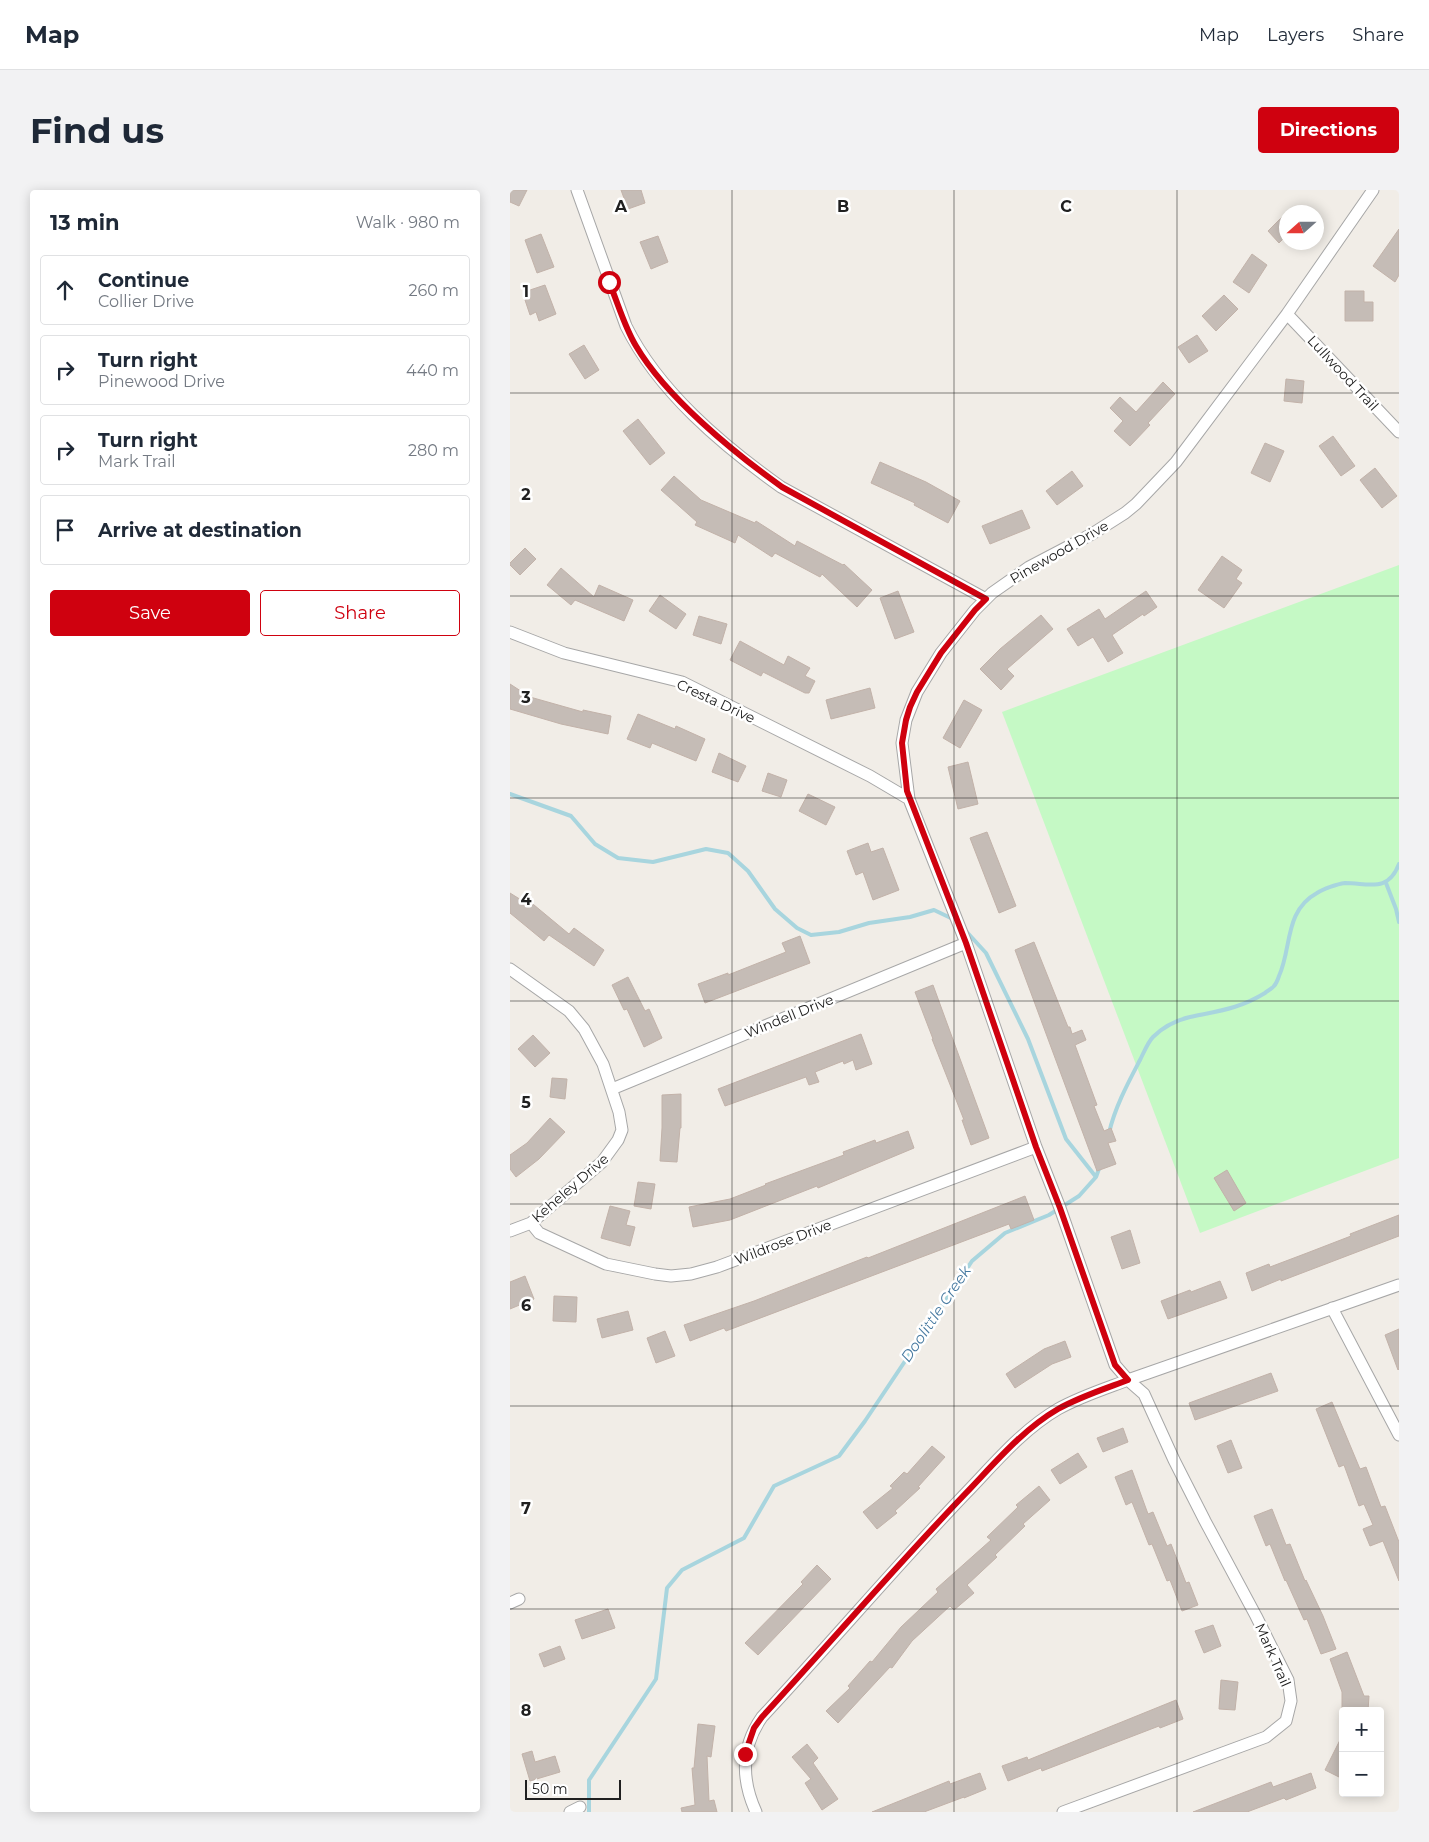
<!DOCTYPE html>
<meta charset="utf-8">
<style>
body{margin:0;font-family:Montserrat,sans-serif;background:#f2f2f3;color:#1f2937}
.controls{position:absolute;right:15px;bottom:15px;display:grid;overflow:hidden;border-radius:5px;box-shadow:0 2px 12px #0003}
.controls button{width:45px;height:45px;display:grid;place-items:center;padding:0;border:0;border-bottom:1px solid #e0e1e3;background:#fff;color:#1f2937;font:25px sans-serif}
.compass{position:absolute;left:769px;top:15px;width:45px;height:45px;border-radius:50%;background:#fff;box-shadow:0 2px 12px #0003;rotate:249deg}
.scale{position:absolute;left:15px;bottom:12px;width:96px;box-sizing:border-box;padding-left:5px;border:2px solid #202020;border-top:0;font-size:14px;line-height:18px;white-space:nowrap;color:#202020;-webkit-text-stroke:4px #fff;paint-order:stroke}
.stop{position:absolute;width:15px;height:15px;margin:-11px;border:4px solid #cf010f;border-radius:50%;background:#fff}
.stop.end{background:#cf010f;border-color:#fff;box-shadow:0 1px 5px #0008}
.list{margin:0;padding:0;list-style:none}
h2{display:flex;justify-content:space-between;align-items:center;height:65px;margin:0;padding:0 20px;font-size:21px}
h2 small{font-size:16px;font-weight:400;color:#747a83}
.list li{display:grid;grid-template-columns:32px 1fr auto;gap:15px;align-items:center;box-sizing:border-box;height:70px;margin:0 10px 10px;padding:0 10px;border:1px solid #e0e1e3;border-radius:5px}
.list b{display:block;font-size:19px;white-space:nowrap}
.list p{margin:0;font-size:16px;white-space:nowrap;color:#747a83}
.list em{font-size:16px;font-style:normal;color:#747a83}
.actions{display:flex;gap:10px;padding:15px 20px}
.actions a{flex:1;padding:11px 0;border:1px solid #cf010f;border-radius:5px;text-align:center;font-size:18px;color:#cf010f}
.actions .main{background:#cf010f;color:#fff}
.icon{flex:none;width:28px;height:28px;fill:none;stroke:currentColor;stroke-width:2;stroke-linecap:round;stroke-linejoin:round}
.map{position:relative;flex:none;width:889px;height:1622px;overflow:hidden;border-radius:5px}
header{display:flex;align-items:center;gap:30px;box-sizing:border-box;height:70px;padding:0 25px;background:#fff;border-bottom:1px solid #e0e1e3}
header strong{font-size:24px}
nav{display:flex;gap:28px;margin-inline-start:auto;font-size:18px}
.intro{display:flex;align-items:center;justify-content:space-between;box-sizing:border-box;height:120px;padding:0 30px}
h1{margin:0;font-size:35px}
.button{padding:12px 22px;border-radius:5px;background:#cf010f;color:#fff;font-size:18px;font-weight:700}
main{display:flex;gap:30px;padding:0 30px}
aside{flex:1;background:#fff;border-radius:5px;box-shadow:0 2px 12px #0003}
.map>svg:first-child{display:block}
.park{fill:#c5f9c5}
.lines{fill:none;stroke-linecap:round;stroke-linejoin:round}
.stream{stroke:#a8d5de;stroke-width:4}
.building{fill:#c5bcb6;stroke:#c2b2a9}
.minor-casing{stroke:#a7a7a7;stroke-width:13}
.minor{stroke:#fff;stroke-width:11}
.route{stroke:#cf010f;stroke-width:6}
.grid{fill:none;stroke:#202020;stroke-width:1;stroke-opacity:0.55}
.labels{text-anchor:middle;stroke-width:5;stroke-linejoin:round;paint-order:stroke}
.street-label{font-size:14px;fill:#202020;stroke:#fff}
.water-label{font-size:15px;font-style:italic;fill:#4679a0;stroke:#fff}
.grid-label{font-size:16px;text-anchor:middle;font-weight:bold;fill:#202020;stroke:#fff;stroke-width:5;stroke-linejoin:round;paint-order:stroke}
</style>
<header>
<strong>Map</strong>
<nav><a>Map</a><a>Layers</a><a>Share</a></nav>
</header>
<div class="intro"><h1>Find us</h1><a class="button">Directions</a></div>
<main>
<aside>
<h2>13 min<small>Walk · 980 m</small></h2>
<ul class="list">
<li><svg class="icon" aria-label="ahead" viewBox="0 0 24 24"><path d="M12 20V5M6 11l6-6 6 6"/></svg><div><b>Continue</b><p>Collier Drive</p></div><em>260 m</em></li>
<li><svg class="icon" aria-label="right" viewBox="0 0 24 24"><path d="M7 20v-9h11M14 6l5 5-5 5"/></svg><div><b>Turn right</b><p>Pinewood Drive</p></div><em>440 m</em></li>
<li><svg class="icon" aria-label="right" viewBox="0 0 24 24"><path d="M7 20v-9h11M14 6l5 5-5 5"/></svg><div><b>Turn right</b><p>Mark Trail</p></div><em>280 m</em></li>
<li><svg class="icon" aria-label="arrive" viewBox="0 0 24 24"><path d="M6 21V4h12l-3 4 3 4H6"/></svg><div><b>Arrive at destination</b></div></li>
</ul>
<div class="actions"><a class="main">Save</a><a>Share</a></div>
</aside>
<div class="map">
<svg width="889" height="1622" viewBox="0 0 889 1622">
<rect width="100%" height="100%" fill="#f1ede7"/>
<path class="park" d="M889,375V968L690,1043L492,522Z"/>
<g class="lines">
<path class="stream" d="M0,604L61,626L85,654L108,668L143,672L196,659L218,663L238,681L265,719L287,738L301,745L329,742L359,733L400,727L424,720L445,730
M876,693L886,719L889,732
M455,740L476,763L518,849L556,949L586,987
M599,943C605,917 618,893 630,870C634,862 638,852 643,847C653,837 667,830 680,827C708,821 729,819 755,803C757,801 762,799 764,796C766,794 768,789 769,786C782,758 774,721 807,703C813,699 827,694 835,693C859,693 878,703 889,674
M79,1622V1590L146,1489L157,1398L172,1380L234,1348L264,1296L329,1266L355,1231L462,1071L495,1043L539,1025L569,1006L586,987L590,976"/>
</g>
<path class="building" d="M0,0H17L9,16L0,12Z
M111,0H131L135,13L118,19Z
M776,23V46L769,53L758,41Z
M889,39V85L885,92L863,76Z
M31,44L44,77L27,83L15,50Z
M148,46L158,72L141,79L130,52Z
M742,64L757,75L739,103L723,92Z
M35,95L46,124L29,131L26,122L20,125L15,110L20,108L17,101Z
M835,101H854V112H863V131H835Z
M714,105L728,119L706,141L692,126Z
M687,145L698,161L679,173L668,157Z
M74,155L89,180L75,189L59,164Z
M776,189L794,191L792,213L774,211Z
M653,192L665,204L638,233L640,235L620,256L604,241L613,231L600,218L610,207L626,222Z
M128,229L155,263L140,275L113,241Z
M823,246L845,276L831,286L809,256Z
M755,253L774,261L760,292L741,283Z
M370,272L416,292L450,311L438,333L404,315L405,313L361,293Z
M865,278L887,306L872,318L850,290Z
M562,281L573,296L547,315L536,301Z
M164,286L191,310L245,333L246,331L285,356L287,351L333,375L334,374L362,400L347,417L312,384L310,387L265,363L262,367L228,345L225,353L185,335L187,332L151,300Z
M512,320L520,338L480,354L472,336Z
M15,358L26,369L10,385L0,375V373Z
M712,366L732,380L726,389L732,393L714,418L688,400Z
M51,378L84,407L89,395L123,410L114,431L65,410L61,415L37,395Z
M388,401L404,442L385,449L370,408Z
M636,401L647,417L634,426L633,424L602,445L613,463L598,472L583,447L568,456L557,439L589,419L595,429Z
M150,405L176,424L166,439L139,421Z
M531,425L543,439L497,479L504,486L491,500L470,479L490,459Z
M189,426L217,434L211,454L183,445Z
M230,451L274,475L278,466L300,478L295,486L305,491L299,503H295L253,482L251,486L220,470Z
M0,494L20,507L73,522V520L101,526L98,544L51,534L0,519Z
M360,498L365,518L321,529L316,510Z
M454,510L472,520L450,558L433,548Z
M128,524L165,539L166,536L195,549L186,571L142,553L140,558L117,549Z
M209,563L236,576L228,592L202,582Z
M458,572L468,614L448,619L438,577Z
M258,583L277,590L271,607L252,601Z
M298,604L325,617L316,635L289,621Z
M477,642L506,716L489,723L460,648Z
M358,653L361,662L373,658L389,700L363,710L353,682L346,685L337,661Z
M0,703L16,713L18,710L59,744L64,738L94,760L84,776L39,745L34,751L0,723Z
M290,746L300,773L195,813L188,794L218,783V785L276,762L272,753Z
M524,752L558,837H560L562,844L572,840L576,850L565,855L587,915L584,916L594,941L601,938L606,951L598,953L606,974L587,981L505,760Z
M118,787L135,821L139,819L152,848L134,857L117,819L114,820L102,795Z
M423,795L479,948L461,955L452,930H454L422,849H423L405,802Z
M351,844L362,874L346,880L343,870L334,874L333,871L305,882L309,892L299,895L296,887L215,916L208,899Z
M23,845L40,863L25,877L8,859Z
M42,888L57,889L55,909L40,907Z
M171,904V938H170L167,972L150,971L152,938V905Z
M40,928L55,942L29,969L6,987L0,979V965L17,953Z
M398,941L404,958L308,998L307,996L220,1030L183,1037L179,1017L220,1009L256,995L255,994L334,965L333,962L365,950L366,953Z
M717,980L736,1013L724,1021L704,988Z
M128,992L145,994L141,1019L124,1016Z
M515,1006L524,1030L501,1039L499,1034L216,1141L214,1138L180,1151L174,1135L244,1111L357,1067L358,1068Z
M100,1016L120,1021L116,1035L125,1037L120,1056L91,1048Z
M889,1025V1046L771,1091V1089L742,1101L736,1083L759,1074L760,1077L797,1063L841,1046L840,1044Z
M620,1040L630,1073L612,1079L601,1047Z
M15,1086L24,1109L0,1119V1092Z
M710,1091L717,1108L658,1129L651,1111L680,1100L681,1102Z
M44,1106L67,1107L66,1132L43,1131Z
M118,1121L123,1140L92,1148L87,1129Z
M889,1139V1179L888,1180L875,1145Z
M155,1141L165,1166L146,1173L137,1148Z
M555,1151L561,1167L542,1174L505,1198L496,1184L534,1159Z
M761,1183L768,1201L685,1230L679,1213Z
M822,1212L850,1279L856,1277L871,1317L875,1316L889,1352V1391L873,1351L860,1356L853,1339L863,1335L854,1314L849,1316L834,1275L829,1277L806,1219Z
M613,1238L618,1252L593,1262L587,1248Z
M721,1250L732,1278L718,1283L707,1256Z
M422,1256L435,1267L408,1297L410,1298L385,1321L387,1323L367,1339L353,1322L383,1298L380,1296L394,1282L397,1284Z
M568,1263L577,1277L550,1294L541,1280Z
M622,1280L638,1324L643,1322L657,1356L661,1354L676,1393L679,1392L688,1415L672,1421L660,1390L657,1391L642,1354L639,1355L622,1312L616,1315L605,1287Z
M529,1296L540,1310L513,1334L515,1336L485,1365L487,1367L457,1395L464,1403L444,1420L440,1416L402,1451L382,1478L380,1477L328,1533L316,1521L340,1498L338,1496L360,1471L362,1472L391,1437L428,1402L426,1399L481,1350L477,1347L508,1317L506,1315Z
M762,1319L776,1355L780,1354L795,1391L796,1390L813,1426L826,1459L811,1464L797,1429L794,1430L776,1390L775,1391L760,1354L756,1356L744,1326Z
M307,1375L321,1389L248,1465L235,1453L293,1394L291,1392Z
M98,1419L105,1438L72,1449L65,1430Z
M703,1435L711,1456L694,1463L685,1441Z
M50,1456L55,1469L34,1477L29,1464Z
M837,1462L854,1506H859L858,1521H832V1502L820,1469Z
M711,1490L728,1492L725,1520L709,1519Z
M666,1510L673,1529L650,1538L649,1536L532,1581L531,1578L498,1591L492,1576L517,1567L518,1570Z
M188,1534L205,1536L201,1567L197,1566L199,1611L204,1610L207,1622H172L171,1618L185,1615L182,1578H184Z
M833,1544V1589L815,1580Z
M297,1554L308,1568L303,1573L328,1609L312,1620L295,1593L301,1589L282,1567Z
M22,1561L25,1572L45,1566L50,1582L20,1591L12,1564Z
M470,1583L476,1599L454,1608V1607L414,1622H362L439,1591L440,1594Z
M801,1583L806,1598L776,1610L774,1608L737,1622H683L761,1592L763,1597Z"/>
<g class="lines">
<defs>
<path id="minor" d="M67,0L116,136C148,201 212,255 271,297L476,409
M863,0L777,124L666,272L626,314L615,323L582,344L519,377L482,403L465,420L431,463L407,502L396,530L392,553L399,609L456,753L526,957L550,1018L605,1175L618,1190L889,1095
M777,124L889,242
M0,442L54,463L172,492L360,586L399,609
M0,779L59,821L74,839L93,874L109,922L112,940L108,950L92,972L21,1033L0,1041
M102,899L456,753
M21,1033L29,1043L96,1074L145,1084L161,1086L181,1084L207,1077L526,957
M822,1118L889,1245
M0,1413L9,1409
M60,1622L70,1617
M246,1622C231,1589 231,1557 252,1527C321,1453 386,1376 456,1303C484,1274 512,1240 548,1219C569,1207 594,1199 618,1190L634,1204L664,1270L695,1331L746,1426L778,1490L781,1511L776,1531L756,1547L553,1622"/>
</defs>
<use href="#minor" class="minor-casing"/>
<use href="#minor" class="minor"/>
</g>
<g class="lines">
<path class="route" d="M99,92C108,113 114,136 126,156C156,207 223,262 272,297L476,409L465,420L431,463L407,502L400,517L396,530L392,553L397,601L456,753L526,957L550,1018L605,1175L618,1190C594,1199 569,1207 548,1219C512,1240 484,1274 456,1303C386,1376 320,1453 252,1527L244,1538L235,1564"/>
</g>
<path class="grid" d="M222,0V1622M444,0V1622M667,0V1622M0,203H889M0,406H889M0,608H889M0,811H889M0,1014H889M0,1216H889M0,1419H889"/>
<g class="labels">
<g class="street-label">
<text transform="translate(833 183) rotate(47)" y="5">Lullwood Trail</text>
<text transform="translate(549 362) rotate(-30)" y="5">Pinewood Drive</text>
<text transform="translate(206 511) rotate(25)" y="5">Cresta Drive</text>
<text transform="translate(279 826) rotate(-22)" y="5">Windell Drive</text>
<text transform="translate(60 998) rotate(-41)" y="5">Keheley Drive</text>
<text transform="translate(273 1052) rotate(-21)" y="5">Wildrose Drive</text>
<text transform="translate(763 1465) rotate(66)" y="5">Mark Trail</text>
</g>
<g class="water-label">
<text transform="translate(426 1124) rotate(-56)" y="5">Doolittle Creek</text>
</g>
</g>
<g class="grid-label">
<text x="111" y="22">A</text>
<text x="333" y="22">B</text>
<text x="556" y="22">C</text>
<text x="16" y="107">1</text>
<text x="16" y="310">2</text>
<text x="16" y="513">3</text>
<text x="16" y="715">4</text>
<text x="16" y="918">5</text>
<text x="16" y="1121">6</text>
<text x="16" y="1324">7</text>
<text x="16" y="1526">8</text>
</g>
</svg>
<div class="controls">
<button>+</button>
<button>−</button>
</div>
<svg class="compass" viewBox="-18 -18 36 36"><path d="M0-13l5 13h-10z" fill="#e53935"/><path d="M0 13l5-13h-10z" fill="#747a83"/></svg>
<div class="scale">50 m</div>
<div class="stop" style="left:99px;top:92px"></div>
<div class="stop end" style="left:235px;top:1564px"></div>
</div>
</main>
